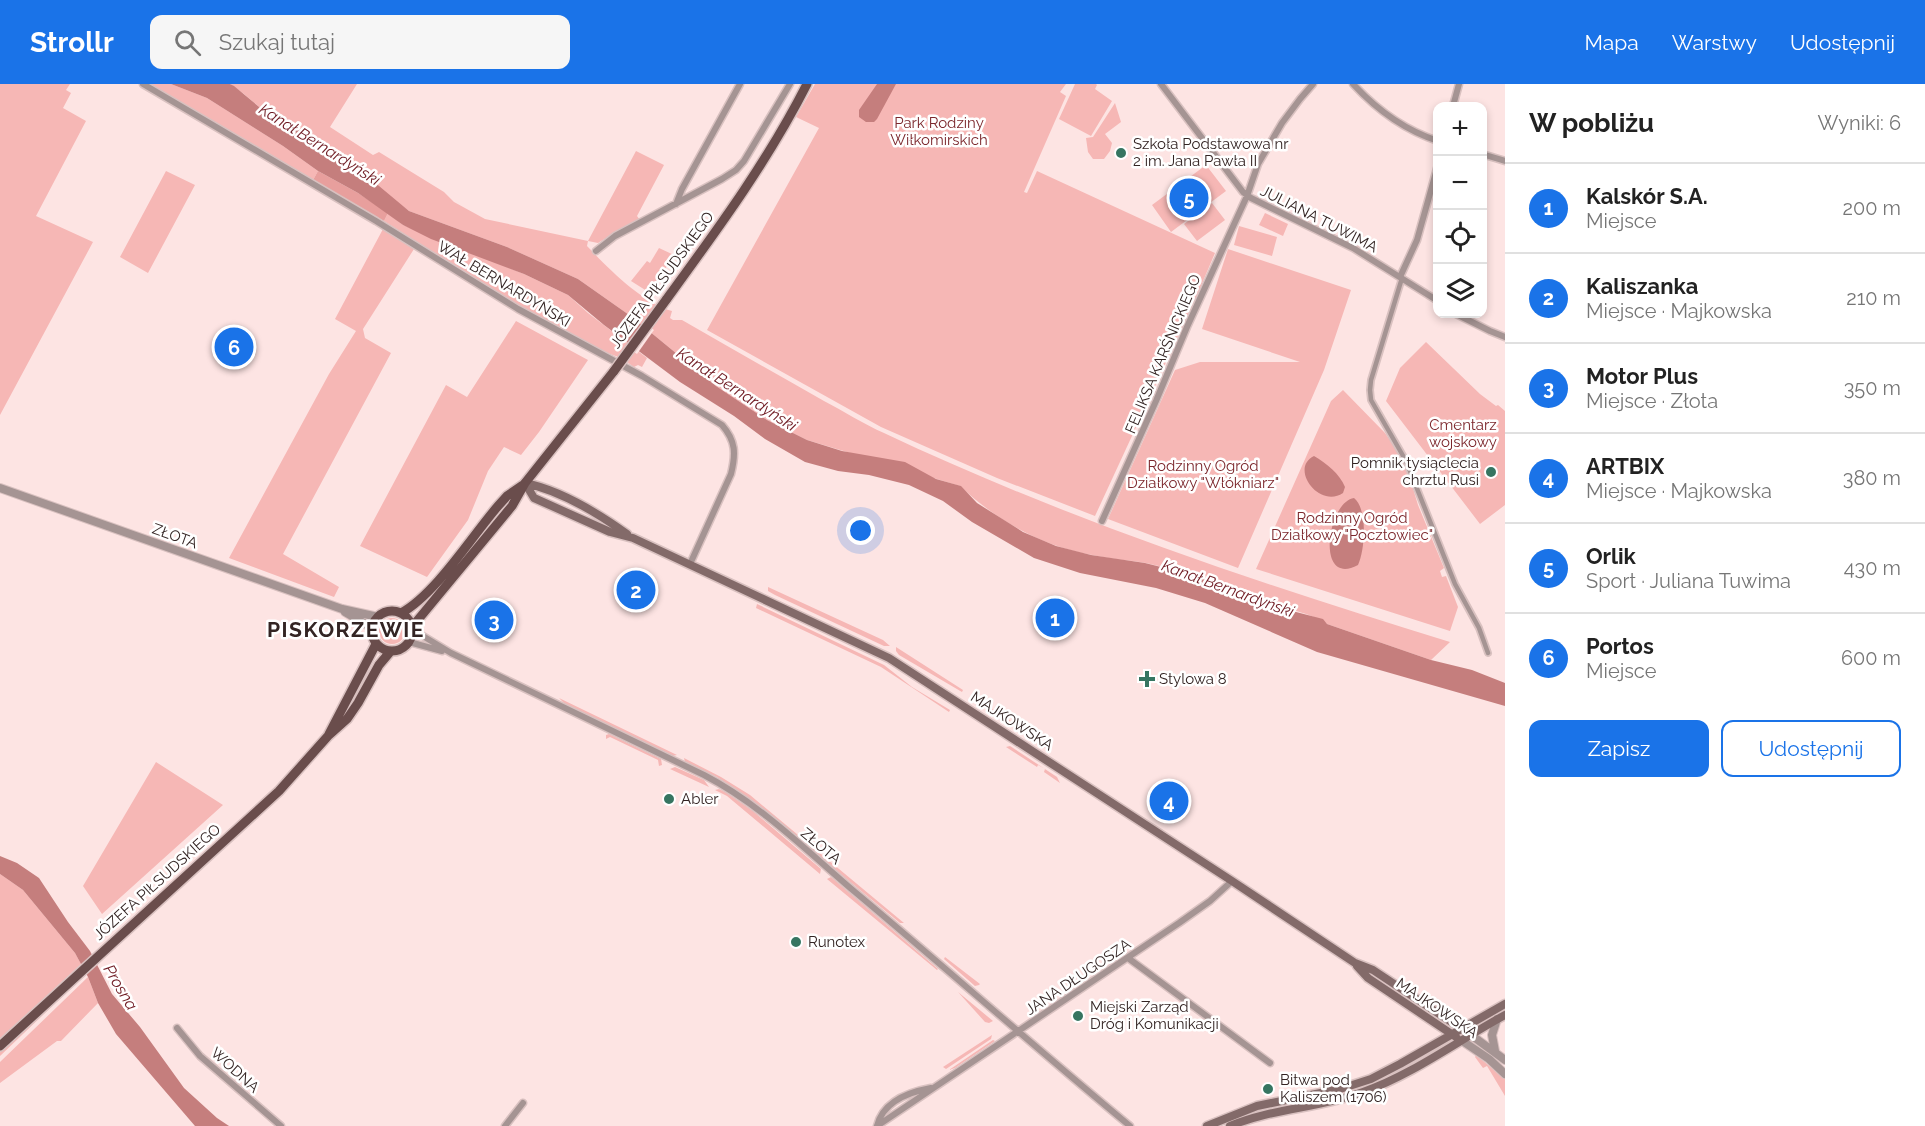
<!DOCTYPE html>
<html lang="pl">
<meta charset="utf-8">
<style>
body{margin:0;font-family:Raleway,sans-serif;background:#f6f6f6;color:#222}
.controls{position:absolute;right:18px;top:18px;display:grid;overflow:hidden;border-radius:12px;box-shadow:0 3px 9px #0003}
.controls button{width:54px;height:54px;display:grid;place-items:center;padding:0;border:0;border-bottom:2px solid #e0e0e0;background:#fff;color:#222;font:30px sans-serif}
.you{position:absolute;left:861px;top:447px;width:21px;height:21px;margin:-15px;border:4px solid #fff;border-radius:50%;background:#1a73e8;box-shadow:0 0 0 9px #1a73e833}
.badge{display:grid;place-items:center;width:39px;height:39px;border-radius:50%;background:#1a73e8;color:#fff;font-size:20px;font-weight:700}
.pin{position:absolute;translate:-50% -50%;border:3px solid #fff;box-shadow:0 2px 6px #0006}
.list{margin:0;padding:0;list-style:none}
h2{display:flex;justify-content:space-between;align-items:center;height:78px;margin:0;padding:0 24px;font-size:26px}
h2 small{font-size:20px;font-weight:400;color:#767676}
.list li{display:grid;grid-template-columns:39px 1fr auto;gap:18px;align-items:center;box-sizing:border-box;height:90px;padding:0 24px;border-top:2px solid #e0e0e0}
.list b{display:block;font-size:22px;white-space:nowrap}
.list p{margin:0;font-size:20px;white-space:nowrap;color:#767676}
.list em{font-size:20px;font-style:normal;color:#767676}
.actions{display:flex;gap:12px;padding:18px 24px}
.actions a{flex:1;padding:14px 0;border:2px solid #1a73e8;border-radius:12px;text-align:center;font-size:21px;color:#1a73e8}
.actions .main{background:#1a73e8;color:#fff}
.icon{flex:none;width:33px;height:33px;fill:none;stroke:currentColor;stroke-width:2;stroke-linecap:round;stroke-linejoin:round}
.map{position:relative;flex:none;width:1505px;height:1042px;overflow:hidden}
header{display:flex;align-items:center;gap:36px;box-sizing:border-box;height:84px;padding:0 30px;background:#1a73e8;color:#fff}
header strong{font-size:28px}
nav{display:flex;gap:33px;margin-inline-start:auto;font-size:21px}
.search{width:420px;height:54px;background:#f6f6f6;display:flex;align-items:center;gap:15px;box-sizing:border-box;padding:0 21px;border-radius:12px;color:#767676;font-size:22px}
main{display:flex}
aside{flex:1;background:#fff}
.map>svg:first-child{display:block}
.green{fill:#f6b7b5}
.forest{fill:#e89f9d}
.water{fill:#c57e7d}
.pier{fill:#fde4e3}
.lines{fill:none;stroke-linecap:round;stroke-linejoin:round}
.pedestrian-casing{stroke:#d9c1c0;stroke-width:8}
.minor-casing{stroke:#d9c1c0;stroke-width:9}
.tertiary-casing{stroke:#d9c1c0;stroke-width:10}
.secondary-casing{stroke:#d9c1c0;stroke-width:11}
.primary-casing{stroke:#d9c1c0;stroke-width:12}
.pedestrian{stroke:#a59493;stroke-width:4.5}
.minor{stroke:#a59493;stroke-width:6}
.tertiary{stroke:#a59493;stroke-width:8}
.secondary{stroke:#836a69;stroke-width:8}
.primary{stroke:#6a4d4c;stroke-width:9}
.primary-bridge-casing{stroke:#d9c1c0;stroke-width:12;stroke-linecap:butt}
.primary-bridge{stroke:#6a4d4c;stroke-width:9}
.poi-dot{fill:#367561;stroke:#fff;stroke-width:2}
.labels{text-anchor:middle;stroke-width:5;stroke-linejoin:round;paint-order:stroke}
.park-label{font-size:15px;fill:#7c272c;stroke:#fff}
.poi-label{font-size:15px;fill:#332423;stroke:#fff;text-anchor:start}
.street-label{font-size:15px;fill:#332423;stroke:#fff}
.water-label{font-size:16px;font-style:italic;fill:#6f1a22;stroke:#fff}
.district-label{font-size:21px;font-weight:bold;letter-spacing:1.5px;fill:#332423;stroke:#fff}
</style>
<header>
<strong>Strollr</strong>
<div class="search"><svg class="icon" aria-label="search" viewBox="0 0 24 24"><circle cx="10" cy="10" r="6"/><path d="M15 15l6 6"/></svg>Szukaj tutaj</div>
<nav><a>Mapa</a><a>Warstwy</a><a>Udostępnij</a></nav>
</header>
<main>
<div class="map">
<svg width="1505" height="1042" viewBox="0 0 1505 1042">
<rect width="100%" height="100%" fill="#fde4e3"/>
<path class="green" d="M0,0H70L66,6L71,9L63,24L86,37L36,132L93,158L0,331Z
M149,0H171L207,14L283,62L318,87L313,96Z
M230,0H357L330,43L373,71L379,68L444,108L454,118L485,135L588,157L636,67L664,81L637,132L640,136L614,149L598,159L588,157L587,162C608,184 642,219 672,227L670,234L673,236H682C729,263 776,290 824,317C844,327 863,340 884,349C1066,435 1258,499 1450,558L1431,576L1327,540C1319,532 1281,523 1268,518C1227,504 1188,488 1146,479C1128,476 1110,475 1092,471C1042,462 997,437 960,402L807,356L767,336L716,302L632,233L578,195L507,163L409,127L318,58L264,27L244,10Z
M815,0H1066L1060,8L1066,12L1024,108L1027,109L1037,87L1215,169L1198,209L1095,432L997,394L881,343L707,246L819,44L796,33Z
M1075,0H1096L1097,1L1095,5L1112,17L1091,52L1059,35Z
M1115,19L1121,38L1105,50L1112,59L1110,67L1104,75H1093L1088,68L1086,54L1093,53Z
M1206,81L1226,107L1171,148L1152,121Z
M166,87L195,101L148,189L120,173Z
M1212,119L1225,136L1197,157L1184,140Z
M388,129L403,141L524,190L568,211L588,229L647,274L642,283L638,281L634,283L621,274L602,267L510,217L384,137Z
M1265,129L1288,140L1283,152L1259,141Z
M1239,142L1277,153L1272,172L1234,161Z
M383,145L414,165L363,245L365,254L391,269L283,470L339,503L334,513L229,474L329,290L356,247L335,235Z
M659,164L674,171L650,209L631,197L647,177L650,179Z
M1228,165L1351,206L1324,286L1238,484L1108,435L1175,286L1200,278H1300L1202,245Z
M516,237L588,276L539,348L521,371L504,363L488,387L468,436L427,493L360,462L446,301L467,313Z
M1426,258L1480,310L1496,322L1498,321L1505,327V421L1480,440L1386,317L1400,284Z
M1343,306L1385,349L1397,366L1408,388L1418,421L1444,484L1440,487L1442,493L1446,492L1458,523L1450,547L1256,485L1331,317Z
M768,503L883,556L890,562H884L775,511L768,507Z
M757,520L884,581L912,603L950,626L949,628L881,583L756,524Z
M379 547a13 13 0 1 1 26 0a13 13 0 1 1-26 0Z
M896,563L963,606L962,608L899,571L896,567Z
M971,611L1043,658L1048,664H1045L1026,650L971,614Z
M559,614L677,671L672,672L565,620Z
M609,650L661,675L662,681L659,682L658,676L610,653L606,655V651Z
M1010,662L1057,693L1060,699L1044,688L1045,685L1038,681L1037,683L1006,663Z
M684,674L721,693L750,711L904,839H900L747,713L717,693L685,678Z
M156,678L223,721L102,830L83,802Z
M675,683L704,696L709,703L670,685Z
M719,705L727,709L753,727L821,785L820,790L727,712L715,706Z
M0,790L23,806L75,869L81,880L0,955Z
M831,793L938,885L937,886L827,795Z
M945,873L980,900L979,901L975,902L944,875Z
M88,893L98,919L61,957H57L0,999V978Z
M68,905L69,906L0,972V968Z
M958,908L993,937L989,939L985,938Z
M992,951L991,955L946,985L943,983Z
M993,956L995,957L955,984L949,986Z
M1476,971L1505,995V1012L1487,982L1483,984L1475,973Z"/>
<path class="forest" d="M318,87L358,109L388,129L384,137L313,96Z"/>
<path class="water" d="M171,0H230L234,2L264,27L300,46L332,70L367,92L409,127L507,163L578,195L632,233L716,302L767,336L807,356L842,367L905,378L936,395L961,402L977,419L1023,448L1056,462L1091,471L1145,479L1189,490L1296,528L1323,535L1327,540L1431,576L1472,586L1505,599V622L1317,568L1205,519L1156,504L1080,489L1034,474L972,438L943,417L909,401L869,391L838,387L805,378L765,355L734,332L680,298L604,241L568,211L524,190L431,155L403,141L358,109L318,87L283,62L207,14Z
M877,0H896L877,35L874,38H866L859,33V26Z
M1314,372C1326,379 1340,390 1345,403L1343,409C1319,425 1289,384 1314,372Z
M1354,414C1368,425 1365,466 1358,481C1315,504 1327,418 1354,414Z
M0,772L17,779L39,794L68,838L90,867L112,910L140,943L184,1004L217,1034L229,1042H195L116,950L98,919L88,893L75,869L23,806L0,790Z"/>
<path class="pier" d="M643,238L654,246L637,270L626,262Z"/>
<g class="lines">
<defs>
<path id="pedestrian" d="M1402,194L1371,296L1370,306L1371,316L1406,377L1455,500L1479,544L1488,569"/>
<path id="minor" d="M143,0L376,137L518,225L642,292L722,341C736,357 736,370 731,390L690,480
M1161,0L1243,108L1251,114L1353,164L1438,217
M1353,0C1377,26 1404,46 1438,57
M1453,22L1459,0
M1482,70L1505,77
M676,120L682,105L740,0
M596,167L615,152L722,95L736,86L744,77L790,0
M1400,193L1417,156L1438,81
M1456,230L1490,247L1505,253
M1102,437L1156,317L1187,243L1247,112L1258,80L1282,39L1300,15L1313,0
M413,546L451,569L704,691C760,720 807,767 855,808C947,885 1037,965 1130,1042
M409,558L442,567
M1128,874L1270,979
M177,944L200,972L281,1042
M505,1042L523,1019
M877,1042L1179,839L1210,817L1232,797
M877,1042C883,1018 909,1008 931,1004"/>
<path id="tertiary" d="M0,404L342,525L378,533
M345,528L372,544
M1471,951L1505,976
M1461,956L1489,975L1505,990
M1495,967L1492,951L1497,935"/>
<path id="secondary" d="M525,399L534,414L610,448L633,454L889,574L1232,797L1355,879L1373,886L1471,951
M525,399C559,406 599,430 627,450
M1357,882L1368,894L1456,953
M1207,1042L1257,1022L1340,1005L1371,995L1400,980L1505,920
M1230,1042C1273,1024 1320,1024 1363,1008C1412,991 1459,956 1505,931"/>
<path id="primary" d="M666,216C717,146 768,77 807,0
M372 547a20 20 0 1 1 40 0a20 20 0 1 1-40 0Z
M401,529C435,511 472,452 498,422L507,412L523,401
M412,543L512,422L525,399L614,287
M329,650L376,560
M0,962L279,707L328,652L347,635L358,619L379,581L390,568"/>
</defs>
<use href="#pedestrian" class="pedestrian-casing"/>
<use href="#minor" class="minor-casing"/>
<use href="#tertiary" class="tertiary-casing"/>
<use href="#secondary" class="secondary-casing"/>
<use href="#primary" class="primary-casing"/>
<use href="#pedestrian" class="pedestrian"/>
<use href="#minor" class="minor"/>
<use href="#tertiary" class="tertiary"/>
<use href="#secondary" class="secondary"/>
<use href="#primary" class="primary"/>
<defs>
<path id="primary-bridge" d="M614,287L666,216"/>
</defs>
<use href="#primary-bridge" class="primary-bridge-casing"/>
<use href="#primary-bridge" class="primary-bridge"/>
</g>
<g class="poi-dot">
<circle cx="1121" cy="69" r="6"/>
<circle cx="1491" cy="388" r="6"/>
<path d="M1144 586h6v6h6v6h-6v6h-6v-6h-6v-6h6z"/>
<circle cx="669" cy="715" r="6"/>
<circle cx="796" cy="858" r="6"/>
<circle cx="1078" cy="932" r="6"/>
<circle cx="1268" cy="1005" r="6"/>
</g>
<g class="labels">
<g class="park-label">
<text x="939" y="44">Park Rodziny<tspan x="939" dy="17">Wiłkomirskich</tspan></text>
<text x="1463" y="346">Cmentarz<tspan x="1463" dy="17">wojskowy</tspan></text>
<text x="1203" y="387">Rodzinny Ogród<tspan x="1203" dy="17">Działkowy "Włókniarz"</tspan></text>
<text x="1352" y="439">Rodzinny Ogród<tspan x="1352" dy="17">Działkowy "Pocztowiec"</tspan></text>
</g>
<g class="poi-label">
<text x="1133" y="65">Szkoła Podstawowa nr<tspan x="1133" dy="17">2 im. Jana Pawła II</tspan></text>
<text x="1479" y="384" text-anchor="end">Pomnik tysiąclecia<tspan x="1479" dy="17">chrztu Rusi</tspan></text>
<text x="1159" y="600">Stylowa 8</text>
<text x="681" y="720">Abler</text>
<text x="808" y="863">Runotex</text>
<text x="1090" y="928">Miejski Zarząd<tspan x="1090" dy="17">Dróg i Komunikacji</tspan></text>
<text x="1280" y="1001">Bitwa pod<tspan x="1280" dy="17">Kaliszem (1706)</tspan></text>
</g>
<g class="street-label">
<text transform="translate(1319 135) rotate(27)" y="5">JULIANA TUWIMA</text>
<text transform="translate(662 196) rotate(-54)" y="5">JÓZEFA PIŁSUDSKIEGO</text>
<text transform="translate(504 200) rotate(31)" y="5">WAŁ BERNARDYŃSKI</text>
<text transform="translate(1163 270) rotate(-67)" y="5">FELIKSA KARŚNICKIEGO</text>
<text transform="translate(175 452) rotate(20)" y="5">ZŁOTA</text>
<text transform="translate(1012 637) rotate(33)" y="5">MAJKOWSKA</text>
<text transform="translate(821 762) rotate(40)" y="5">ZŁOTA</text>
<text transform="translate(157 798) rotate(-42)" y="5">JÓZEFA PIŁSUDSKIEGO</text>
<text transform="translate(1078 893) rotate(-34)" y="5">JANA DŁUGOSZA</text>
<text transform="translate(1437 924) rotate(34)" y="5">MAJKOWSKA</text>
<text transform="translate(235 986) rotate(42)" y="5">WODNA</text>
</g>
<g class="water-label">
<text transform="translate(320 60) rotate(32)" y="6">Kanał Bernardyński</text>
<text transform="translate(737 305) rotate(33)" y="6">Kanał Bernardyński</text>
<text transform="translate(1228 504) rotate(20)" y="6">Kanał Bernardyński</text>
<text transform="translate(121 903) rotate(59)" y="6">Prosna</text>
</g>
<g class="district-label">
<text x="346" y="553">PISKORZEWIE</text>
</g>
</g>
</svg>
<div class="controls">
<button>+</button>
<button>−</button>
<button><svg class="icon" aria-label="locate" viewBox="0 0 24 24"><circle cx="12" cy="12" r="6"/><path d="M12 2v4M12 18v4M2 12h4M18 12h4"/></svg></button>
<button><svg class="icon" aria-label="layers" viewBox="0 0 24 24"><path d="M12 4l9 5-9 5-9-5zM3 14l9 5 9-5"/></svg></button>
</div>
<div class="you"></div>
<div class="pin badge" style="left:1055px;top:534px">1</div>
<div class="pin badge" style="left:636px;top:506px">2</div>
<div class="pin badge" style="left:494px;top:536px">3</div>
<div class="pin badge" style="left:1169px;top:717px">4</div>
<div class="pin badge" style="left:1189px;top:114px">5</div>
<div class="pin badge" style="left:234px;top:263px">6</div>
</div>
<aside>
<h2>W pobliżu<small>Wyniki: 6</small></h2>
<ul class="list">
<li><span class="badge">1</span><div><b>Kalskór S.A.</b><p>Miejsce</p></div><em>200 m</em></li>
<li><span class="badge">2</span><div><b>Kaliszanka</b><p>Miejsce · Majkowska</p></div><em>210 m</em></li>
<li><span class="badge">3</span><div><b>Motor Plus</b><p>Miejsce · Złota</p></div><em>350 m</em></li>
<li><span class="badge">4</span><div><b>ARTBIX</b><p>Miejsce · Majkowska</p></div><em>380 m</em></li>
<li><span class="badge">5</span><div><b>Orlik</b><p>Sport · Juliana Tuwima</p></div><em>430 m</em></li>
<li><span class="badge">6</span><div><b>Portos</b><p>Miejsce</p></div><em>600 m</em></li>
</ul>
<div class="actions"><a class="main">Zapisz</a><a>Udostępnij</a></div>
</aside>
</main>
